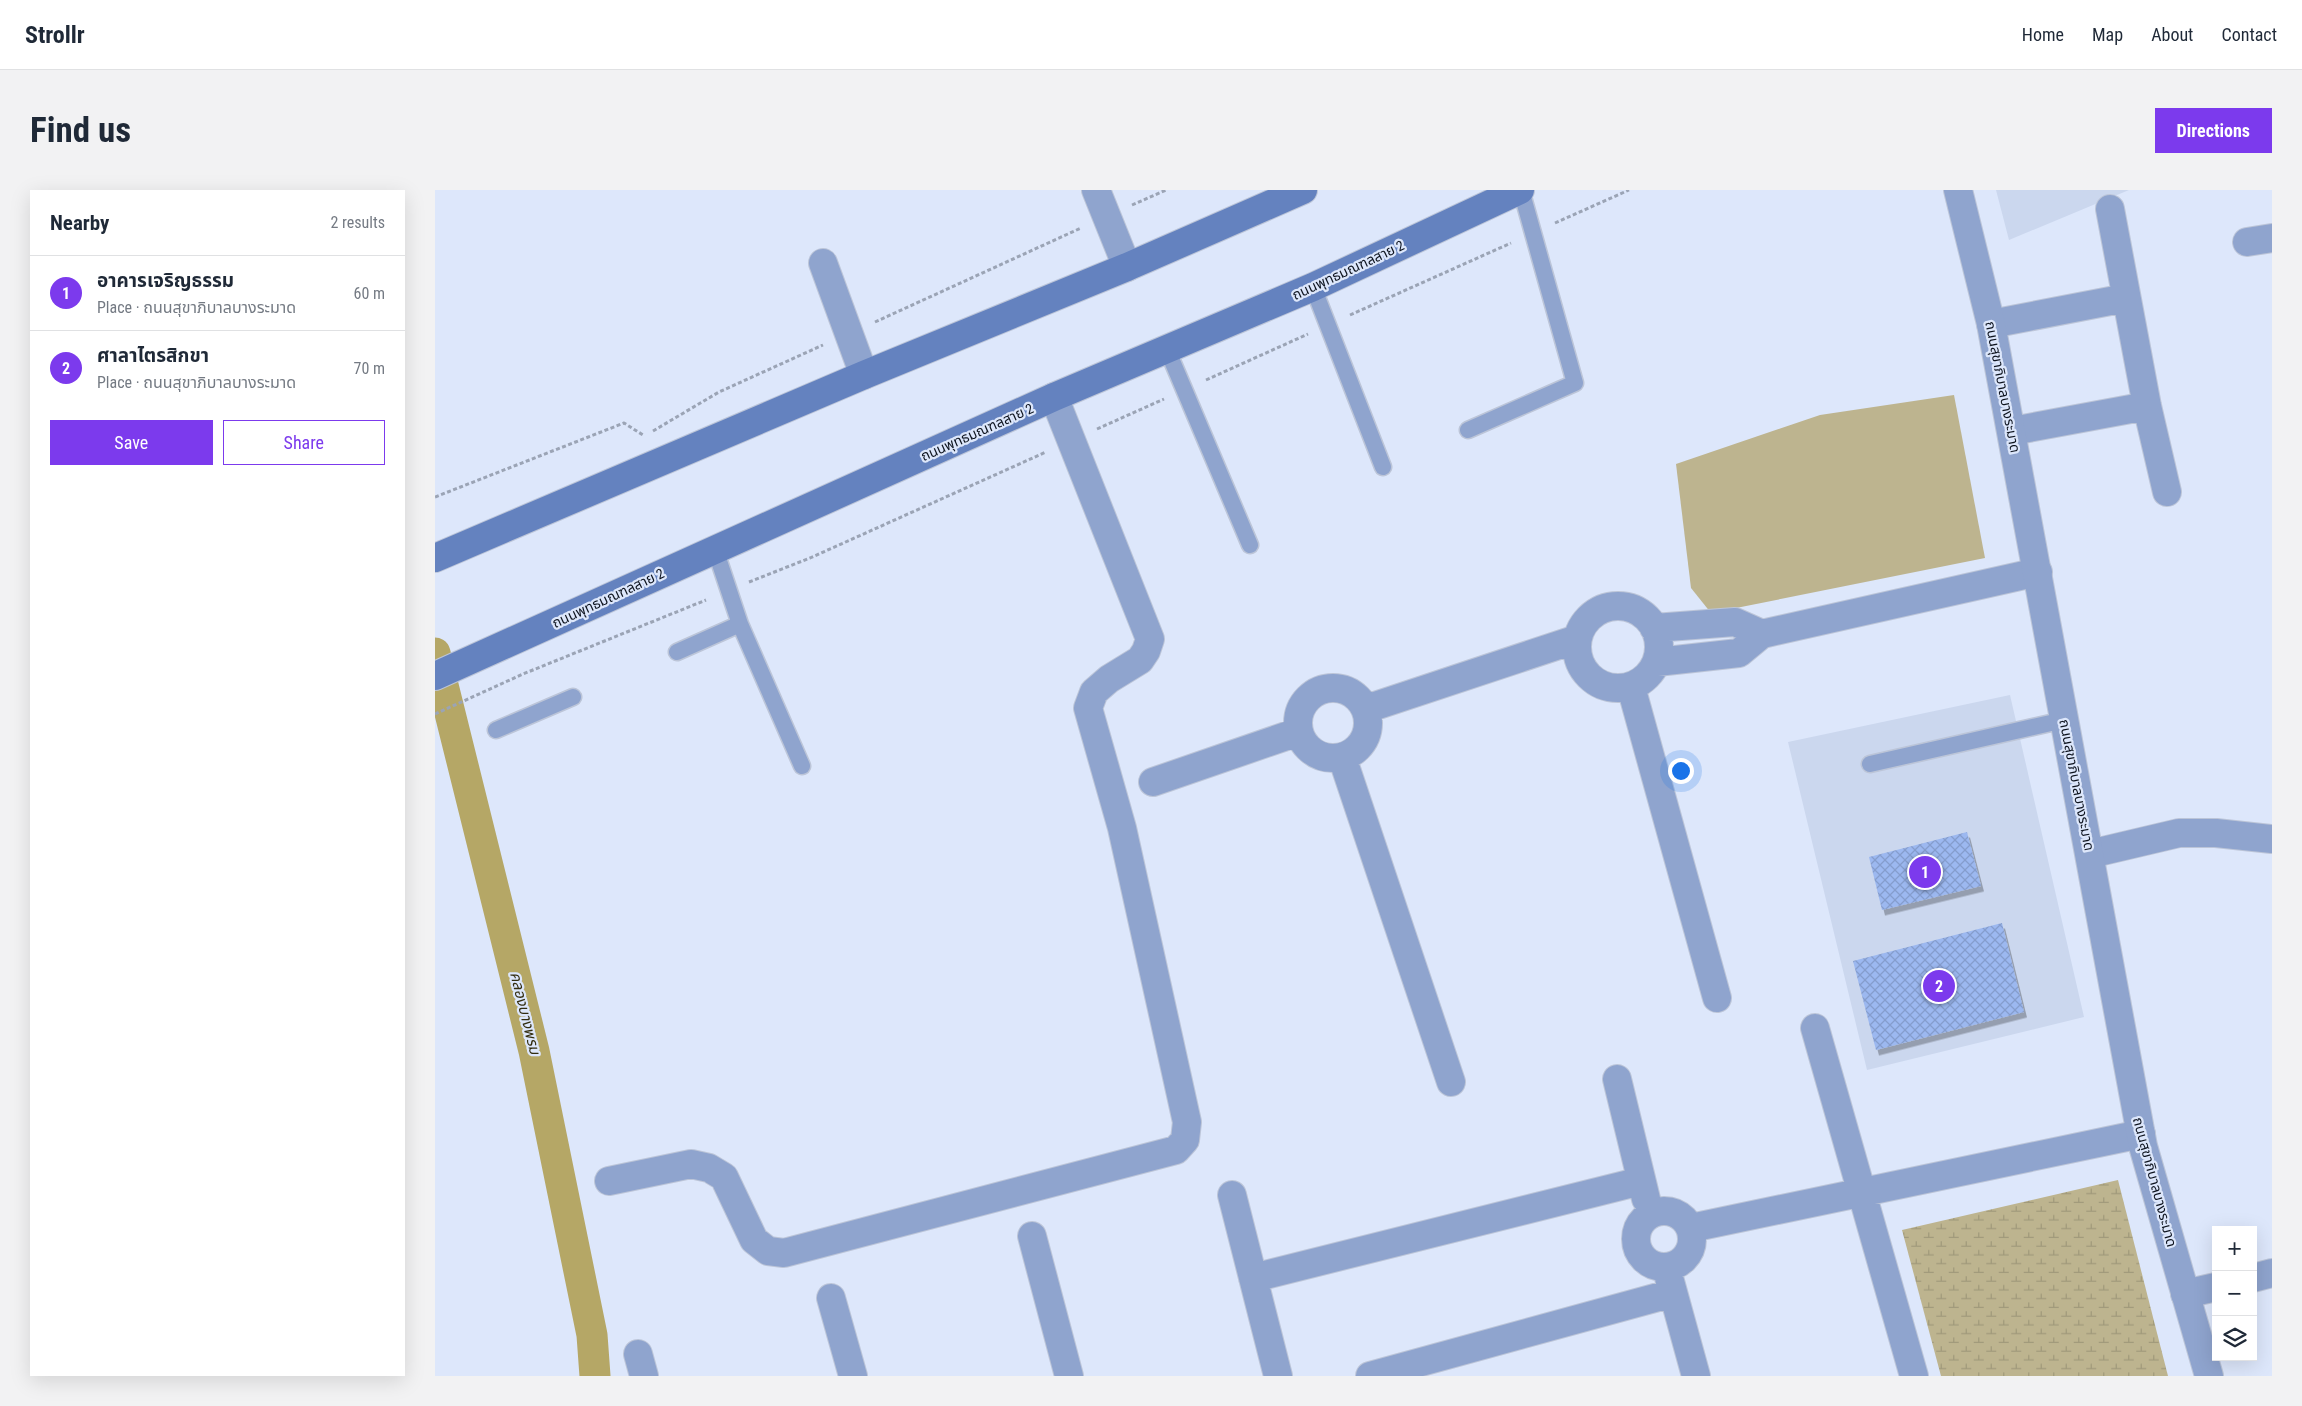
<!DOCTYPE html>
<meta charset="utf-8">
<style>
body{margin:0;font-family:"Roboto Condensed","Noto Sans Thai",sans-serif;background:#f2f2f3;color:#1f2937}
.controls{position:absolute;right:15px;bottom:15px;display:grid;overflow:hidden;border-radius:0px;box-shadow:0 5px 20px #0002}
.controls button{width:45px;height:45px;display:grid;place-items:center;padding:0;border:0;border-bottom:1px solid #e0e1e3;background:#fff;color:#1f2937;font:25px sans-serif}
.you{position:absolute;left:1245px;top:580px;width:18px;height:18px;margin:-12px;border:4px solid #fff;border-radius:50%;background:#1a73e8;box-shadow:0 0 0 8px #1a73e833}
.badge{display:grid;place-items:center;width:32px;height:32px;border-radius:50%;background:#7c3aed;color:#fff;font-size:16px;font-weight:700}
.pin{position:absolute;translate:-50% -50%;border:2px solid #fff;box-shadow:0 1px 5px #0006}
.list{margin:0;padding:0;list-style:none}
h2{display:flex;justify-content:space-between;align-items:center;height:65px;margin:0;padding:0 20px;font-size:21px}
h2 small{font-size:16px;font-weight:400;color:#747a83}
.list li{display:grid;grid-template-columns:32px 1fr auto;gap:15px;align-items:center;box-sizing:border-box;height:75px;padding:0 20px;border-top:1px solid #e0e1e3}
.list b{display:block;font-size:19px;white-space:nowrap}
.list p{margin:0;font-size:16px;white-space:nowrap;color:#747a83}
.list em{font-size:16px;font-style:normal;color:#747a83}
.actions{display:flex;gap:10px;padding:15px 20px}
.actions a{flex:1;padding:11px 0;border:1px solid #7c3aed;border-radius:0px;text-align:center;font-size:18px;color:#7c3aed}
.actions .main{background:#7c3aed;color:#fff}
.icon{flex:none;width:28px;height:28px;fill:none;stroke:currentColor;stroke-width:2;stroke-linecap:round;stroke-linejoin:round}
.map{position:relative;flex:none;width:1837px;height:1186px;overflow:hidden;border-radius:0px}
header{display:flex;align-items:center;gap:30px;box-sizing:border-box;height:70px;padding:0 25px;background:#fff;border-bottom:1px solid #e0e1e3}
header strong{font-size:24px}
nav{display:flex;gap:28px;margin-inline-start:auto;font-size:18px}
.intro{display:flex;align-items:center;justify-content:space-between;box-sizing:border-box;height:120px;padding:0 30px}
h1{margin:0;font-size:35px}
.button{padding:12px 22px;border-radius:0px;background:#7c3aed;color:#fff;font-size:18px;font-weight:700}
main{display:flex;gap:30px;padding:0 30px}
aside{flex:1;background:#fff;border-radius:0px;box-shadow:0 5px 20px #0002}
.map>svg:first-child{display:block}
.built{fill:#cbd7ee}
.grass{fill:#bdb48f}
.wetland{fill:url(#wetland-marsh)}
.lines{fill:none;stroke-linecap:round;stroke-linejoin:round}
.canal{stroke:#b5a766;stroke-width:31}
.building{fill:url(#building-cross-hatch);filter:url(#shadow)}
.service-casing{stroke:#bcc5d8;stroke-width:19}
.minor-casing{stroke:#bcc5d8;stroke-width:30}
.tertiary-casing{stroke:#bcc5d8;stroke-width:30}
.secondary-casing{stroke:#bcc5d8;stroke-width:30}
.path{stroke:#9ba4b5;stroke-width:3;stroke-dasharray:4 2.5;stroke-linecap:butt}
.service{stroke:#8fa4ce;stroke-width:16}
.minor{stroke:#8fa4ce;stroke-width:28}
.tertiary{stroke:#8fa4ce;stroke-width:28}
.secondary{stroke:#6482bf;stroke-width:28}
.labels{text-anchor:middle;stroke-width:4.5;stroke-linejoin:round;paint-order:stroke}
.street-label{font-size:14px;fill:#0d131e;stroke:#dde7fb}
.water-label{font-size:15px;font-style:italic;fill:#322c0e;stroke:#dde7fb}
</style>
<header>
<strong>Strollr</strong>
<nav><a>Home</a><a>Map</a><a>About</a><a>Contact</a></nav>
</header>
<div class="intro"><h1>Find us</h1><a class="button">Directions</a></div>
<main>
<aside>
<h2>Nearby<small>2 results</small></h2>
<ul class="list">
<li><span class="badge">1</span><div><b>อาคารเจริญธรรม</b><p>Place · ถนนสุขาภิบาลบางระมาด</p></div><em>60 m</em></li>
<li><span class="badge">2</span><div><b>ศาลาไตรสิกขา</b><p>Place · ถนนสุขาภิบาลบางระมาด</p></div><em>70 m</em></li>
</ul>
<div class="actions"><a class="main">Save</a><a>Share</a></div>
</aside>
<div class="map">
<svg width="1837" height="1186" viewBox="0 0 1837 1186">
<defs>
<pattern id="wetland-marsh" width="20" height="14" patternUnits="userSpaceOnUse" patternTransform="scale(1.25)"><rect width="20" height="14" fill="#bdb48f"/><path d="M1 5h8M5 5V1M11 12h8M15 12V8" fill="none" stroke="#a19a7b"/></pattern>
<pattern id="building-cross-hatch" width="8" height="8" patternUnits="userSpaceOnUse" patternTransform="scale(1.25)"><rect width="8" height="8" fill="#9cb8f0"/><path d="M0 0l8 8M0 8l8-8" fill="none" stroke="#859dcd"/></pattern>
<filter id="shadow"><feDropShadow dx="3" dy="5.5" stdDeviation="0" flood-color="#0004"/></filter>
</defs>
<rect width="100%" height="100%" fill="#dde7fb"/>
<path class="built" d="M1561,0H1694L1574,50Z
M1575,505L1649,827L1432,880L1353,552Z"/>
<path class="grass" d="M1519,205L1550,368L1276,423L1256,398L1241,274L1385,225Z"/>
<path class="wetland" d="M1683,990L1733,1186H1506L1467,1040Z"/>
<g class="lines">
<path class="canal" d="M0,463L99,861L157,1145L160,1186"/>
</g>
<path class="building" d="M1532,642L1546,696L1447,720L1434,667Z
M1567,733L1589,822L1441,860L1418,771Z"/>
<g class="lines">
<defs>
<path id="service" d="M878,97L948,277
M732,159L815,355
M1033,240L1140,193L1086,0
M280,359L305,434L367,576
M242,462L305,434
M61,540L138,507
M1435,574L1629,530"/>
<path id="minor" d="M661,0L692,77
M1675,19L1712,216L1732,302
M1812,52L1837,48
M388,73L429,185
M1556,134L1691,108
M1577,241L1712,216
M1142 457a41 41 0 1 1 82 0a41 41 0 1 1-82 0Z
M1219,438L1300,432L1327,444
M1222,472L1304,463L1327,444L1603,382
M1196,497L1282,808
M863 533a35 35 0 1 1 70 0a35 35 0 1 1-70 0Z
M931,519L1142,449
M907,567L1016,892
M718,592L863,542
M1655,664L1744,643H1781L1837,649
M1380,838L1479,1186
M1182,889L1211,1009
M174,991L256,974L274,978L289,987L319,1050L333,1061L349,1063L741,960L750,950L752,932L687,638L653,518L659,502L674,489L705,470L711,461L715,449L619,207
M797,1005L843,1186
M1201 1049a28 28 0 1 1 56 0a28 28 0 1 1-56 0Z
M1256,1038L1706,944
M597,1046L634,1186
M1233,1084L1261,1186
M818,1088L1206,991
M1818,1088L1837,1083
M1750,1104L1781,1097
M396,1108L418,1186
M203,1164L209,1186
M935,1186L1238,1103"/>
<path id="tertiary" d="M1523,0L1556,134L1708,956L1774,1186"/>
<path id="secondary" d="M0,368L429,185L692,77L868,0
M0,486L619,207L878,97L1085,0"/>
</defs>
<use href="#service" class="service-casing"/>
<use href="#minor" class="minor-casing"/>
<use href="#tertiary" class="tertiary-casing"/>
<use href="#secondary" class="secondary-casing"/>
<path class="path" d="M697,15L731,0
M1120,33L1194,0
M915,125L1076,53
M440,132L646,38
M771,190L873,144
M662,239L729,209
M218,241L284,202L388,155
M0,307L189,233L208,245
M314,392L375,368L611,262
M0,524L88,484L271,410"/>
<use href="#service" class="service"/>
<use href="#minor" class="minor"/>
<use href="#tertiary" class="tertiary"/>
<use href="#secondary" class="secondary"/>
</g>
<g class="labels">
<g class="street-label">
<text transform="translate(913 80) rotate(-25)" y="5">ถนนพุทธมณฑลสาย 2</text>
<text transform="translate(1568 197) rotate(79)" y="5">ถนนสุขาภิบาลบางระมาด</text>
<text transform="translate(542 242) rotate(-24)" y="5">ถนนพุทธมณฑลสาย 2</text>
<text transform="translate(173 408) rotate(-25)" y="5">ถนนพุทธมณฑลสาย 2</text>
<text transform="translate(1642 595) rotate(79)" y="5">ถนนสุขาภิบาลบางระมาด</text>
<text transform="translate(1720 992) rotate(75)" y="5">ถนนสุขาภิบาลบางระมาด</text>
</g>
<g class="water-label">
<text transform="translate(90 823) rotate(76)" y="5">คลองบางพรม</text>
</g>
</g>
</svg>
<div class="controls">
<button>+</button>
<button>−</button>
<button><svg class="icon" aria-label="layers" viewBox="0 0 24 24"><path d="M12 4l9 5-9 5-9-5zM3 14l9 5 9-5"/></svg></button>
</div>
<div class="you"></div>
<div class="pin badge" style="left:1490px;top:682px">1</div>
<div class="pin badge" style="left:1504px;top:796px">2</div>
</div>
</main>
